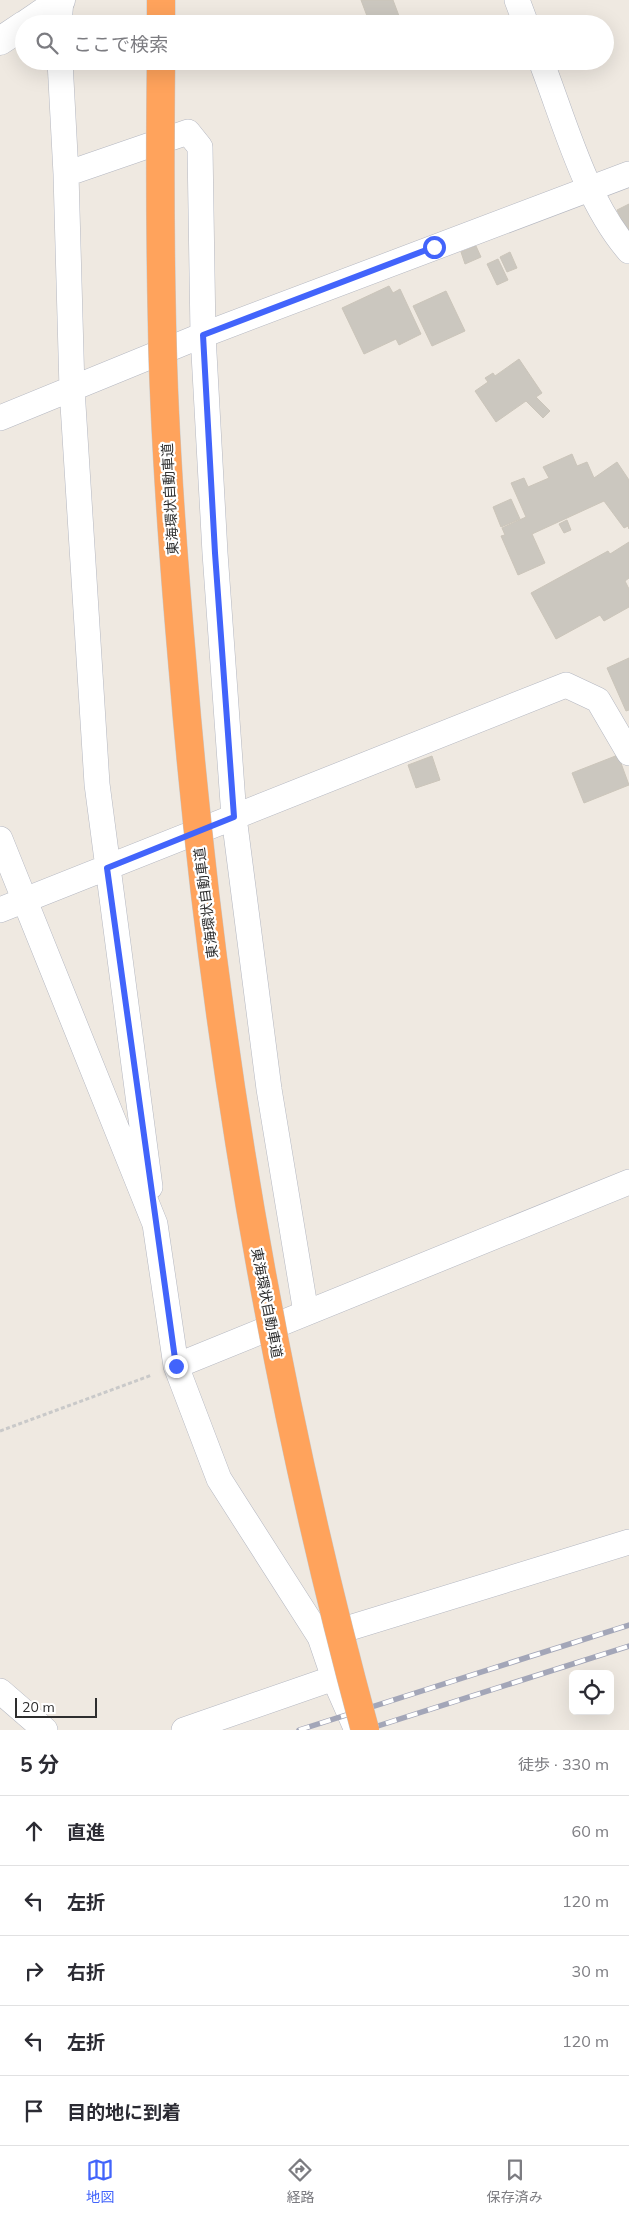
<!DOCTYPE html>
<html lang="ja">
<meta charset="utf-8">
<style>
body{margin:0;font-family:Mulish,"Noto Sans JP",sans-serif;background:#f7f7f7;color:#2b2b33}
.controls{position:absolute;right:15px;bottom:15px;display:grid;overflow:hidden;border-radius:8px;box-shadow:0 5px 20px #0002}
.controls button{width:45px;height:45px;display:grid;place-items:center;padding:0;border:0;border-bottom:1px solid #e1e1e2;background:#fff;color:#2b2b33;font:25px sans-serif}
.scale{position:absolute;left:15px;bottom:12px;width:82px;box-sizing:border-box;padding-left:5px;border:2px solid #2e2e2e;border-top:0;font-size:14px;line-height:18px;white-space:nowrap;color:#2e2e2e;-webkit-text-stroke:4px #fff;paint-order:stroke}
.stop{position:absolute;width:15px;height:15px;margin:-11px;border:4px solid #4264fb;border-radius:50%;background:#fff}
.stop.end{background:#4264fb;border-color:#fff;box-shadow:0 1px 5px #0008}
.list{margin:0;padding:0;list-style:none}
h2{display:flex;justify-content:space-between;align-items:center;height:65px;margin:0;padding:0 20px;font-size:21px}
h2 small{font-size:16px;font-weight:400;color:#7c7c81}
.list li{display:grid;grid-template-columns:32px 1fr auto;gap:15px;align-items:center;box-sizing:border-box;height:70px;padding:0 20px;border-top:1px solid #e1e1e2}
.list b{display:block;font-size:19px;white-space:nowrap}
.list em{font-size:16px;font-style:normal;color:#7c7c81}
.icon{flex:none;width:28px;height:28px;fill:none;stroke:currentColor;stroke-width:2;stroke-linecap:round;stroke-linejoin:round}
.map{position:relative;flex:none;width:629px;height:1730px;overflow:hidden}
.search{position:absolute;background:#fff;box-shadow:0 5px 20px #0002;left:15px;right:15px;top:15px;height:55px;display:flex;align-items:center;gap:12px;box-sizing:border-box;padding:0 18px;border-radius:28px;color:#7c7c81;font-size:19px}
.sheet{height:415px;background:#fff}
nav{display:flex;justify-content:space-around;align-items:center;box-sizing:border-box;height:70px;border-top:1px solid #e1e1e2;background:#fff;font-size:14px;color:#7c7c81}
nav a{display:grid;justify-items:center;gap:2px}
nav .on{color:#4264fb}
.map>svg:first-child{display:block}
.building{fill:#cbc7bf;stroke:#cbc5ba}
.lines{fill:none;stroke-linecap:round;stroke-linejoin:round}
.minor-casing{stroke:#b4b7c1;stroke-width:26}
.tertiary-casing{stroke:#b4b7c1;stroke-width:29}
.motorway-casing{stroke:#c9c9c9;stroke-width:29}
.path{stroke:#c9c9c9;stroke-width:3;stroke-dasharray:4 2.5;stroke-linecap:butt}
.minor{stroke:#fff;stroke-width:25}
.tertiary{stroke:#fff;stroke-width:28}
.motorway{stroke:#ffa35c;stroke-width:28}
.rail-casing{stroke:#a3a6b8;stroke-width:5.5}
.rail{stroke:#fff;stroke-width:4;stroke-dasharray:11;stroke-linecap:butt}
.motorway-bridge-casing{stroke:#c9c9c9;stroke-width:29;stroke-linecap:butt}
.motorway-bridge{stroke:#ffa35c;stroke-width:28}
.route{stroke:#4264fb;stroke-width:6}
.labels{text-anchor:middle;stroke-width:4.5;stroke-linejoin:round;paint-order:stroke}
.street-label{font-size:14px;fill:#2e2e2e;stroke:#fff}
</style>
<div class="map">
<svg width="629" height="1730" viewBox="0 0 629 1730">
<rect width="100%" height="100%" fill="#efe9e1"/>
<path class="building" d="M361,0H393L402,24H370Z
M629,204V235L617,210Z
M476,246L481,257L465,264L461,252Z
M510,252L517,268L507,272L500,257Z
M498,259L508,280L497,285L487,264Z
M389,286L393,293L400,289L421,334L399,345L396,339L364,354L342,308Z
M446,291L465,331L432,346L413,306Z
M519,359L542,393L536,397L550,411L543,418L526,401L496,422L475,391L488,382L485,378L493,373L495,376Z
M572,454L577,466L587,462L594,478L617,462L629,480V529L628,526L624,528L604,501L532,534L545,563L518,575L501,536L505,535L502,528L526,517L511,483L524,478L528,487L549,478L543,467Z
M511,499L520,519L501,527L493,507Z
M567,520L571,530L564,533L559,524Z
M629,542V578L625,581L629,589V607L604,621L600,615L556,639L531,593L608,551L610,554Z
M629,658V710L626,711L607,668Z
M618,755L629,785L584,803L572,773Z
M432,756L440,780L416,788L408,765Z"/>
<g class="lines">
<defs>
<path id="minor" d="M517,0L526,24
M59,24L61,0
M60,61L66,174L72,389L97,784L150,1187
M541,61C565,123 585,200 629,251
M66,174L188,132L200,147L203,335L215,553L234,817L269,1089L306,1313
M0,418L203,335L629,174
M0,839L155,1224L176,1366L219,1479L320,1637L629,1542
M0,910L566,685L598,700L629,753
M176,1366L629,1182
M320,1637L334,1678L356,1728
M0,1691L45,1730
M184,1730L334,1678"/>
<path id="tertiary" d="M26,24L61,0
M0,41L24,25"/>
<path id="motorway" d="M161,24V0"/>
</defs>
<use href="#minor" class="minor-casing"/>
<use href="#tertiary" class="tertiary-casing"/>
<use href="#motorway" class="motorway-casing"/>
<path class="path" d="M0,1431L152,1375"/>
<use href="#minor" class="minor"/>
<use href="#tertiary" class="tertiary"/>
<use href="#motorway" class="motorway"/>
<defs>
<path id="rail" d="M299,1730L629,1625
M365,1730L629,1646"/>
</defs>
<use href="#rail" class="rail-casing"/>
<use href="#rail" class="rail"/>
<defs>
<path id="motorway-bridge" d="M161,61C160,149 160,236 162,324C164,440 173,556 183,671C212,1029 271,1383 365,1730"/>
</defs>
<use href="#motorway-bridge" class="motorway-bridge-casing"/>
<use href="#motorway-bridge" class="motorway-bridge"/>
</g>
<g class="lines">
<path class="route" d="M176,1366L107,868L234,817L215,553L203,335L434,247"/>
</g>
<g class="labels">
<g class="street-label">
<text transform="translate(170 499) rotate(-93)" y="5">東海環状自動車道</text>
<text transform="translate(206 903) rotate(-97)" y="5">東海環状自動車道</text>
<text transform="translate(267 1303) rotate(79)" y="5">東海環状自動車道</text>
</g>
</g>
</svg>
<div class="controls">
<button><svg class="icon" aria-label="locate" viewBox="0 0 24 24"><circle cx="12" cy="12" r="6"/><path d="M12 2v4M12 18v4M2 12h4M18 12h4"/></svg></button>
</div>
<div class="scale">20 m</div>
<div class="stop" style="left:434px;top:247px"></div>
<div class="stop end" style="left:176px;top:1366px"></div>
<div class="search"><svg class="icon" aria-label="search" viewBox="0 0 24 24"><circle cx="10" cy="10" r="6"/><path d="M15 15l6 6"/></svg>ここで検索</div>
</div>
<section class="sheet">
<h2>5 分<small>徒歩 · 330 m</small></h2>
<ul class="list">
<li><svg class="icon" aria-label="ahead" viewBox="0 0 24 24"><path d="M12 20V5M6 11l6-6 6 6"/></svg><div><b>直進</b></div><em>60 m</em></li>
<li><svg class="icon" aria-label="left" viewBox="0 0 24 24"><path d="M17 20v-9H6M10 6l-5 5 5 5"/></svg><div><b>左折</b></div><em>120 m</em></li>
<li><svg class="icon" aria-label="right" viewBox="0 0 24 24"><path d="M7 20v-9h11M14 6l5 5-5 5"/></svg><div><b>右折</b></div><em>30 m</em></li>
<li><svg class="icon" aria-label="left" viewBox="0 0 24 24"><path d="M17 20v-9H6M10 6l-5 5 5 5"/></svg><div><b>左折</b></div><em>120 m</em></li>
<li><svg class="icon" aria-label="arrive" viewBox="0 0 24 24"><path d="M6 21V4h12l-3 4 3 4H6"/></svg><div><b>目的地に到着</b></div></li>
</ul>
</section>
<nav>
<a class="on"><svg class="icon" aria-label="map" viewBox="0 0 24 24"><path d="M3 6l6-2 6 2 6-2v14l-6 2-6-2-6 2zM9 4v14M15 6v14"/></svg>地図</a>
<a><svg class="icon" aria-label="directions" viewBox="0 0 24 24"><path d="M12 3l9 9-9 9-9-9zM9 14v-3h6M13 9l2 2-2 2"/></svg>経路</a>
<a><svg class="icon" aria-label="saved" viewBox="0 0 24 24"><path d="M7 4h10v16l-5-4-5 4z"/></svg>保存済み</a>
</nav>
